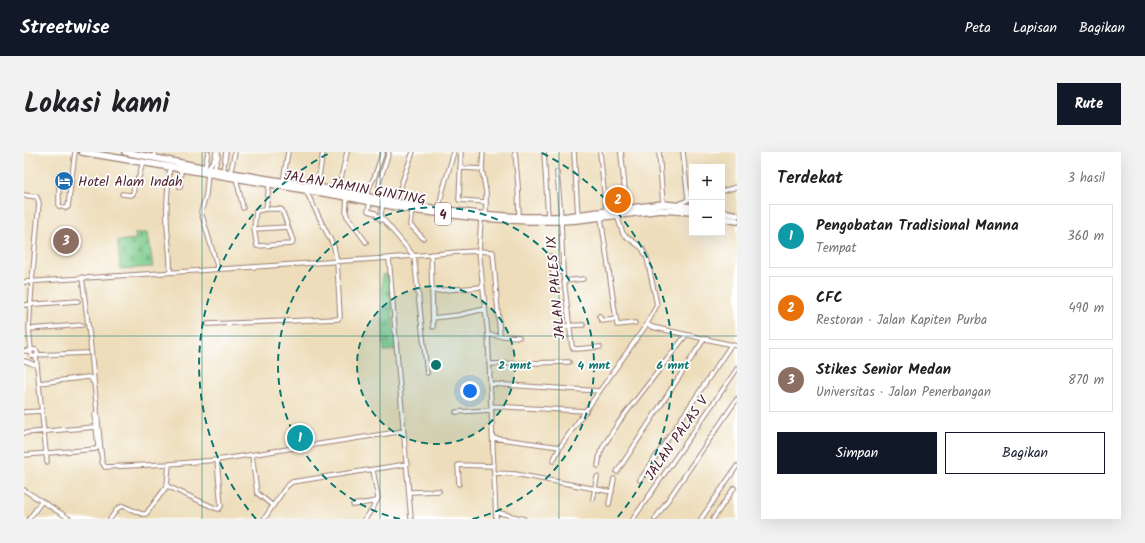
<!DOCTYPE html>
<html lang="id">
<meta charset="utf-8">
<style>
body{margin:0;font-family:Kalam,sans-serif;background:#f2f2f2;color:#202124}
.controls{position:absolute;right:12px;top:12px;display:grid;overflow:hidden;border-radius:0px;box-shadow:0 4px 16px #0002}
.controls button{width:36px;height:36px;display:grid;place-items:center;padding:0;border:0;border-bottom:1px solid #e0e0e0;background:#fff;color:#202124;font:20px sans-serif}
.you{position:absolute;left:446px;top:239px;width:14px;height:14px;margin:-10px;border:3px solid #fff;border-radius:50%;background:#1a73e8;box-shadow:0 0 0 6px #1a73e833}
.badge{display:grid;place-items:center;width:26px;height:26px;border-radius:50%;background:#111827;color:#fff;font-size:13px;font-weight:700}
.pin{position:absolute;translate:-50% -50%;border:2px solid #fff;box-shadow:0 1px 4px #0006}
.list{margin:0;padding:0;list-style:none}
h2{display:flex;justify-content:space-between;align-items:center;height:52px;margin:0;padding:0 16px;font-size:17px}
h2 small{font-size:13px;font-weight:400;color:#757577}
.list li{display:grid;grid-template-columns:26px 1fr auto;gap:12px;align-items:center;box-sizing:border-box;height:64px;margin:0 8px 8px;padding:0 8px;border:1px solid #e0e0e0;border-radius:0px}
.list b{display:block;font-size:15px;white-space:nowrap}
.list p{margin:0;font-size:13px;white-space:nowrap;color:#757577}
.list em{font-size:13px;font-style:normal;color:#757577}
.actions{display:flex;gap:8px;padding:12px 16px}
.actions a{flex:1;padding:9px 0;border:1px solid #111827;border-radius:0px;text-align:center;font-size:14px;color:#111827}
.actions .main{background:#111827;color:#fff}
.map{position:relative;flex:none;width:713px;height:367px;overflow:hidden;border-radius:0px}
header{display:flex;align-items:center;gap:24px;box-sizing:border-box;height:56px;padding:0 20px;background:#111827;color:#fff}
header strong{font-size:19px}
nav{display:flex;gap:22px;margin-inline-start:auto;font-size:14px}
.intro{display:flex;align-items:center;justify-content:space-between;box-sizing:border-box;height:96px;padding:0 24px}
h1{margin:0;font-size:28px}
.button{padding:10px 18px;border-radius:0px;background:#111827;color:#fff;font-size:14px;font-weight:700}
main{display:flex;gap:24px;padding:0 24px}
aside{flex:1;background:#fff;border-radius:0px;box-shadow:0 4px 16px #0002}
.map>svg:first-child{display:block}
.cemetery{fill:url(#cemetery-stones);stroke:#64765c}
.lines{fill:none;stroke-linecap:round;stroke-linejoin:round}
.minor-casing{stroke:#9c7e72;stroke-width:5.5}
.tertiary-casing{stroke:#9c7e72;stroke-width:6}
.trunk-casing{stroke:#9c7e72;stroke-width:8}
.minor{stroke:#fff;stroke-width:3.5}
.tertiary{stroke:#fff;stroke-width:4}
.trunk{stroke:#fff;stroke-width:5.5}
.grid{fill:none;stroke:#0f766e;stroke-width:1;stroke-opacity:0.55}
.ring{fill:none;stroke:#0f766e;stroke-width:2;stroke-dasharray:7 5}
.labels{text-anchor:middle;stroke-width:3.5;stroke-linejoin:round;paint-order:stroke}
.shield{fill:#fff;stroke:#80626b;stroke-width:1}
.shield-label{font-size:13px;font-weight:bold;fill:#4a1f2b}
.poi-label{font-size:14px;fill:#4a1f2b;stroke:#fff;text-anchor:start}
.street-label{font-size:14px;fill:#4a1f2b;stroke:#fff}
.centre{fill:#0f766e;stroke:#fff;stroke-width:2}
.ring-label{font-size:12px;text-anchor:middle;font-weight:bold;fill:#0f766e;stroke:#fff;stroke-width:3.5;stroke-linejoin:round;paint-order:stroke}
</style>
<header>
<strong>Streetwise</strong>
<nav><a>Peta</a><a>Lapisan</a><a>Bagikan</a></nav>
</header>
<div class="intro"><h1>Lokasi kami</h1><a class="button">Rute</a></div>
<main>
<div class="map">
<svg width="713" height="367" viewBox="0 0 713 367">
<defs>
<pattern id="cemetery-stones" width="16" height="16" patternUnits="userSpaceOnUse"><rect width="16" height="16" fill="#7ecc8c"/><path d="M2 7V4a2 2 0 0 1 4 0v3zM10 15v-3a2 2 0 0 1 4 0v3z" fill="#6eaf79"/></pattern>
</defs>
<rect width="100%" height="100%" fill="#fff"/>
<filter id="ink" filterUnits="userSpaceOnUse"><feTurbulence type="fractalNoise" baseFrequency=".025" numOctaves="2"/><feDisplacementMap in="SourceGraphic" scale="8" xChannelSelector="R" yChannelSelector="G"/><feConvolveMatrix kernelMatrix="1 2 1 2 8 2 1 2 1" color-interpolation-filters="sRGB"/></filter>
<filter id="wash" filterUnits="userSpaceOnUse"><feTurbulence type="fractalNoise" baseFrequency=".012" numOctaves="4" result="noise"/><feDisplacementMap in="SourceGraphic" scale="16" xChannelSelector="R" yChannelSelector="G"/><feGaussianBlur stdDeviation="0.9" result="paint"/><feColorMatrix in="noise" values="0 0 0 0 0 0 0 0 0 0 0 0 0 0 0 0 0 1.4 0 .05"/><feComposite in="paint" operator="in"/></filter>
<g filter="url(#wash)">
<rect width="100%" height="100%" fill="#edddba"/>
<path class="cemetery" d="M111,81H124L129,115L96,117L94,89L112,87Z
M365,122L372,198L360,199L358,123Z"/>
</g>
<g filter="url(#ink)">
<g class="lines">
<defs>
<path id="minor" d="M437,0L435,48L462,50
M459,0L458,17L462,40V63
M491,0L494,33L495,65
M520,0L524,65
M550,0L554,64
M576,0L582,59
M635,0L639,52
M659,0L664,47
M130,6L131,0
M146,15C144,32 142,50 143,68C143,85 147,102 146,120
M181,15L184,0
M184,16L191,6L192,0
M436,16L458,17
M190,17L194,5V0
M533,20L537,65
M184,21L182,43L177,60L194,117
M199,21L202,0
M206,22L211,0
M47,24L40,22L35,23V54L42,56L44,55L51,0
M212,26L219,56
M259,29L264,0
M156,35L157,17
M293,36L299,0
M314,39L323,0
M698,39L713,35
M98,42L107,43L109,42L111,30L115,25L119,10
M0,43L13,45L15,51L8,130L5,177L7,198
M342,44L347,31L350,26L359,0
M323,45L322,60L323,64L342,90
M353,46L356,28L365,0
M346,50L344,59L351,61L357,68
M373,50L378,30L389,0
M359,52L357,62L358,66L390,104L403,221
M655,52L668,46
M242,57L232,59L230,77L233,94L268,92L269,89L258,58L256,57H242L245,33
M415,57L418,41L430,0
M388,58L386,73L399,86
M593,63L599,82L618,96L623,106L633,153L623,172L628,175L713,194
M577,66L593,173L611,171
M457,67L455,99L464,183L472,367
M537,69L539,120L548,194L549,196L553,197L576,195
M230,77L263,75
M407,102L409,175
M526,104L529,121L539,120
M365,106L435,100L455,99L469,100L476,184
M529,121L530,139
M58,125L66,188L78,310L81,315L145,312L193,308L380,279
M540,129L559,127
M0,130L365,106L387,367
M408,139L459,135
M0,153L54,149
M575,164L578,169L592,167
M409,166L435,163L461,157
M184,172L314,167L316,165L313,110L310,95L282,39
M534,174L559,173
M5,177L58,173
M464,183L495,185
M6.5 201a3.5 3.5 0 1 1 7 0a3.5 3.5 0 1 1-7 0Z
M0,199H7
M12,203L63,201
M12,204L23,310
M0,209C5,209 7,213 13,213
M465,212L545,210
M15,231L64,225L67,226L69,230
M466,232L576,239
M467,254L562,259
M0,260L18,259
M432,260L468,258
M0,281L72,275
M469,286L536,295
M0,303L72,297L74,295L71,262
M228,303L233,341L249,354
M529,309L536,295L623,172
M574,314L576,301L580,293L595,270L662,183
M593,320L680,187
M471,321L491,322L588,340
M616,328L707,193
M435,332L434,313L470,314
M143,334L191,356L195,357L197,354L193,308
M0,338L46,367
M386,340L415,339
M569,347L573,325
M585,352L590,327
M329,353L353,349
M472,360L500,367
M5,367L18,349
M86,367L94,356L99,354L118,362H122L143,334L145,312
M240,367L262,335L268,330L383,312
M341,367L349,356L354,346L349,318
M609,367L713,217
M631,367L713,247
M677,367L713,314
M689,367L710,336"/>
<path id="tertiary" d="M597,0L603,59"/>
<path id="trunk" d="M58,0L323,45L388,58L455,66L506,69H537L553,68L637,58L668,60
M101,0L207,21L293,35L391,54L455,62L495,65H537L639,52L668,55
M698,60L713,63
M698,66L713,69"/>
</defs>
<use href="#minor" class="minor-casing"/>
<use href="#tertiary" class="tertiary-casing"/>
<use href="#trunk" class="trunk-casing"/>
<use href="#minor" class="minor"/>
<use href="#tertiary" class="tertiary"/>
<use href="#trunk" class="trunk"/>
</g>
</g>
<path class="grid" d="M178,0V367M356,0V367M535,0V367M0,184H713"/>
<circle cx="412" cy="213" r="79" fill="#0f766e" fill-opacity=".12"/>
<g class="ring">
<circle cx="412" cy="213" r="79"/>
<path d="M376 367A158 158 0 1 1 448 367"/>
<path d="M232 367A237 237 0 0 1 306 1M518 1A237 237 0 0 1 592 367"/>
</g>
<defs>
<symbol id="hotel-disc" viewBox="-11 -11 22 22"><circle r="9.5" fill="#1f6fb2" stroke="#fff"/><path d="M-6-4.5h1.5V1H6V5H4.5V3h-9V5H-6ZM-4 0a1.8 1.8 0 1 1 3.6 0ZM.5 0V-2.5h3Q6-2.5 6 0Z" fill="#fff"/></symbol>
</defs>
<g fill-rule="evenodd">
<use href="#hotel-disc" x="29" y="18" width="22" height="22"/>
</g>
<g class="labels">
<rect class="shield" x="411" y="51" width="16" height="22" rx="3"/>
<g class="shield-label">
<text x="419" y="67">4</text>
</g>
<g class="poi-label">
<text x="54" y="34">Hotel Alam Indah</text>
</g>
<g class="street-label">
<text transform="translate(331 35) rotate(10)" y="5">JALAN JAMIN GINTING</text>
<text transform="translate(531 136) rotate(-95)" y="5">JALAN PALES IX</text>
<text transform="translate(652 286) rotate(-55)" y="5">JALAN PALAS V</text>
</g>
</g>
<circle cx="412" cy="213" r="6" class="centre"/>
<g class="ring-label">
<text x="491" y="217">2 mnt</text>
<text x="570" y="217">4 mnt</text>
<text x="649" y="217">6 mnt</text>
</g>
</svg>
<div class="controls">
<button>+</button>
<button>−</button>
</div>
<div class="you"></div>
<div class="pin badge" style="left:276px;top:286px;background:#0f9aa8">1</div>
<div class="pin badge" style="left:594px;top:48px;background:#e8710a">2</div>
<div class="pin badge" style="left:42px;top:89px;background:#8d6e63">3</div>
</div>
<aside>
<h2>Terdekat<small>3 hasil</small></h2>
<ul class="list">
<li><span class="badge" style="background:#0f9aa8">1</span><div><b>Pengobatan Tradisional Manna</b><p>Tempat</p></div><em>360 m</em></li>
<li><span class="badge" style="background:#e8710a">2</span><div><b>CFC</b><p>Restoran · Jalan Kapiten Purba</p></div><em>490 m</em></li>
<li><span class="badge" style="background:#8d6e63">3</span><div><b>Stikes Senior Medan</b><p>Universitas · Jalan Penerbangan</p></div><em>870 m</em></li>
</ul>
<div class="actions"><a class="main">Simpan</a><a>Bagikan</a></div>
</aside>
</main>
